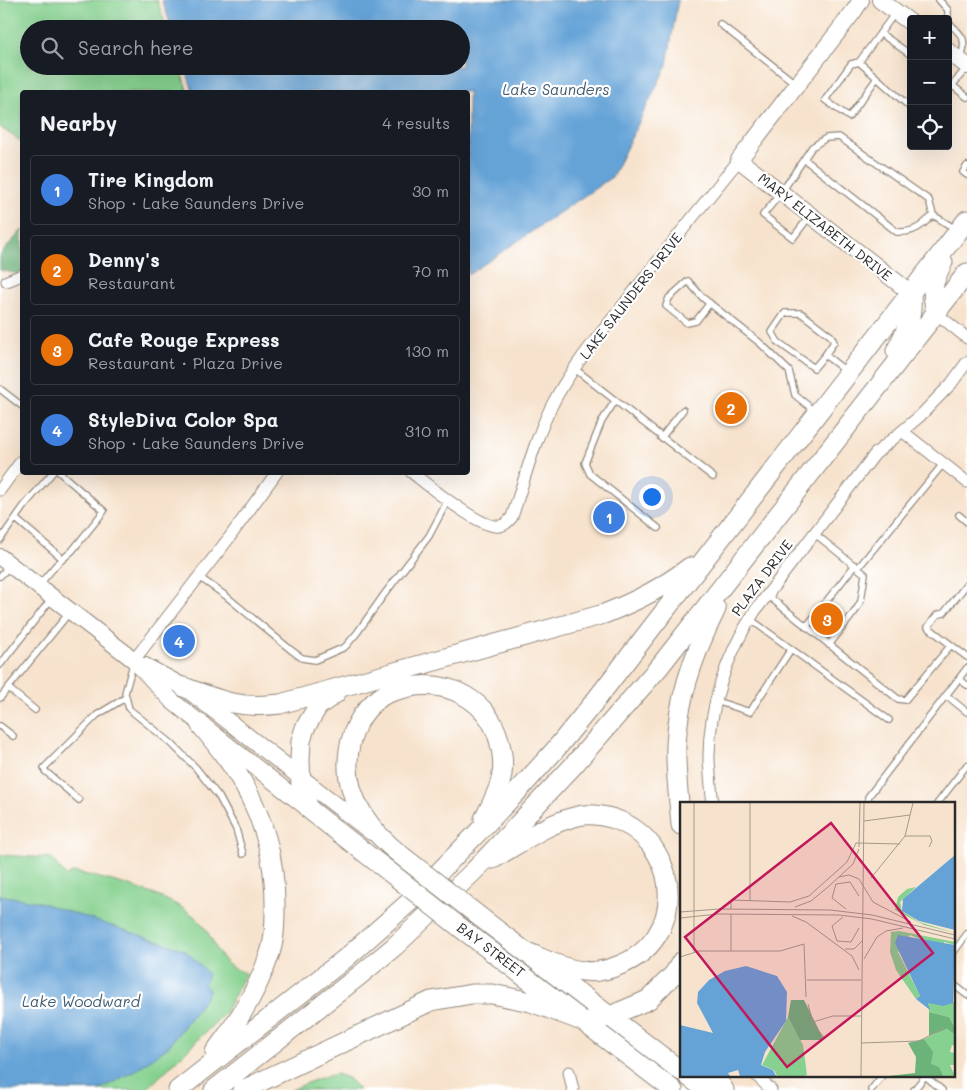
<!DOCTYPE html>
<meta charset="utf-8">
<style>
body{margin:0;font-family:Mali,sans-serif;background:#20242c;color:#f1f3f6}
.controls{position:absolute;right:15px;top:15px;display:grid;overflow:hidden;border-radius:5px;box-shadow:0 5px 20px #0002}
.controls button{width:45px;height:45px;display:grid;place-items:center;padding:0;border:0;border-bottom:1px solid #363941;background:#171b24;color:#f1f3f6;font:25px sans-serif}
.you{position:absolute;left:651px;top:496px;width:18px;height:18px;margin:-12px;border:4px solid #fff;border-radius:50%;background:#1a73e8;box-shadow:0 0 0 8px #1a73e833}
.badge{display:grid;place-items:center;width:32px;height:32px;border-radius:50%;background:#db2777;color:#fff;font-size:16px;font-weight:700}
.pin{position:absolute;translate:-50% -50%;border:2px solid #fff;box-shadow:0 1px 5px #0006}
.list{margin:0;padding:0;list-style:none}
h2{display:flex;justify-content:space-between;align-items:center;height:65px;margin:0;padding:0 20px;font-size:21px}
h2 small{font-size:16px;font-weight:400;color:#9ea1a6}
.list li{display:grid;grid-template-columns:32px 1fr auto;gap:15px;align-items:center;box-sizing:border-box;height:70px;margin:0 10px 10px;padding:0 10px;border:1px solid #363941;border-radius:5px}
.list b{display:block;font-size:19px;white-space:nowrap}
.list p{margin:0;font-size:16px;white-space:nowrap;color:#9ea1a6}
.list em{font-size:16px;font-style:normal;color:#9ea1a6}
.icon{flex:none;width:28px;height:28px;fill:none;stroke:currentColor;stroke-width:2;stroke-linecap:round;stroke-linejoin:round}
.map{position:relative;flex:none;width:967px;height:1090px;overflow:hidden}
.search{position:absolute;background:#171b24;box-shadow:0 5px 20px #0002;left:20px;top:20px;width:450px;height:55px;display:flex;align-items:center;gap:12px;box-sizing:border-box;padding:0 18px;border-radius:28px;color:#9ea1a6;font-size:19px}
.panel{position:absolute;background:#171b24;box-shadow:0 5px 20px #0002;left:20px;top:90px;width:450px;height:385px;border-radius:5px}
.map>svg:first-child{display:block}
.green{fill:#86d18f;stroke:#587e5d}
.forest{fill:#6cb37a;stroke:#4c6f52}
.water{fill:#65a3d7;stroke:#486781}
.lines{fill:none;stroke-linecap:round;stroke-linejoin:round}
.lane-casing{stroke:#91877c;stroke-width:8}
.street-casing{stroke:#91877c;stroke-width:13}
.secondary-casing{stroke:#91877c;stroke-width:18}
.primary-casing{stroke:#91877c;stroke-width:21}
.lane{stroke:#fff;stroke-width:5.5}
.street{stroke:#fff;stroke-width:11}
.secondary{stroke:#fff;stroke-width:16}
.primary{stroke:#fff;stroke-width:19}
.primary-bridge-casing{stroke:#91877c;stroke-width:21;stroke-linecap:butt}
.primary-bridge{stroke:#fff;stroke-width:19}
.labels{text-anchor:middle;stroke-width:4.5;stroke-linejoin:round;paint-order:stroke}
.street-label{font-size:14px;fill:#2b2b2b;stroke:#fff}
.water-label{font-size:15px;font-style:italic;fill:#425b70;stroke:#fff}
.inset-road{fill:none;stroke:#a5998c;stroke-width:1}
.view{fill:#c2185b;fill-opacity:0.15;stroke:#c2185b;stroke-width:2.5}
.inset-edge{fill:none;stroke:#2b2b2b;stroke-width:2.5}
</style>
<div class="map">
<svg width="967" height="1090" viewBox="0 0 967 1090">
<rect width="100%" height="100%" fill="#fff"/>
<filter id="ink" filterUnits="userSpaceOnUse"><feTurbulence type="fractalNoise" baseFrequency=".02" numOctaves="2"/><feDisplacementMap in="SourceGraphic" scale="10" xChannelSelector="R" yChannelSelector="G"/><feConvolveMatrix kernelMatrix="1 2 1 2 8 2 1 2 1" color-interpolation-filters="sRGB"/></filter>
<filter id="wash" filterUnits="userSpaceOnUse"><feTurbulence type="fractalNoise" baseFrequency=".0096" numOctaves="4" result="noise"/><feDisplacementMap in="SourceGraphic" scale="20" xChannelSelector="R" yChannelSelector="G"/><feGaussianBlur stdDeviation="1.12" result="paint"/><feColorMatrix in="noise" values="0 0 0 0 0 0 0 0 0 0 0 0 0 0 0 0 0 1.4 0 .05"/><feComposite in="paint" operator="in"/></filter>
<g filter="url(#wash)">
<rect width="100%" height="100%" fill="#f7e3cd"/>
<path class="green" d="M0,0H157L167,29H29V66H179L188,92H22V142L0,127Z
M0,855L51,858L66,876L74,872C108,879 178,896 201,923C212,935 216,955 229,965C233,969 241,971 246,973L225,1013L146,1090H33L167,1048L206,997L209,990L0,899Z
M336,1074L348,1078L359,1090H291L317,1079Z"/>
<path class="forest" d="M22,230V275L0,270V255Z"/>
<path class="water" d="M162,0H678L667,65L612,177L468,275V92H193L185,66H461V29H172Z
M0,895L39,902L185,950L208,974L204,984L209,990L206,997L167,1048L134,1071L99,1090H0Z"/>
</g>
<g filter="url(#ink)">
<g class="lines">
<defs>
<path id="lane" d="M939,0L948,10V19
M895,13L859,62L911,108
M948,22C963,36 967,38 961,59
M720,24L796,84
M880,33L911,55
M859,62L851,64L825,100L849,117L877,78
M948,82L967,97
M948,91L967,67
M804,159L897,232C914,233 922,226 933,215
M967,166L963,172L967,175
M809,217L793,238L763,215L781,193L812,147L826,138L839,137L929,200L933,215L957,230
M710,303L696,321L687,323L666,306L669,298L688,281L703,298L760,343L789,371L795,395L816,412
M825,355L834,342L831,336L801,313H785L772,332L778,342L814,368L825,355L847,372
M575,369L713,477
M0,389L22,406
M615,401L602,421L585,463L590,474L658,528
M661,438L683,410
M959,515L967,522
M16,519L63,559
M814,533L865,574L861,601L856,610L829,645
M0,540L24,506L53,472
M858,568L943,464
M0,576L9,567
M199,577L226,596L291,650L302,658L315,660L345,647L357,633L383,596L429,536L448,500
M39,585L56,565L72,551L104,511L59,472
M767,595L898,699L905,700L951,645L928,627L937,615L944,613L967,584
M750,619L889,720
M806,627L855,565
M951,645L967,657
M133,664L125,693L129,709L171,743L196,768L219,797L236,829L243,854
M0,665L52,598
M959,679L967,685
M8,688L35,710
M946,695L967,712
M0,698L69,613
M716,701L750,712L791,649
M0,726L13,736
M79,800L45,771L44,768L97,715L125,698
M869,804L868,797L967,668
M937,804L967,765
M953,953L967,934
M953,984L967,995
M925,1076L942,1090
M871,1090L882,1076
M914,1090L925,1076"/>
<path id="street" d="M7,281L22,275
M936,313L967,338
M902,431L967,482
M411,472C428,485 477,526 496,526C503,527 507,523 512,517C524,481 534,442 551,407C569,371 596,339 621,308C660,258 699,209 739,160
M0,490L22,460
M134,660L229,538L277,472
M713,804C711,790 710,775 709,761C708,709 726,655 755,611L875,454L920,416L951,384L967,362
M569,1072L573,1090
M757,1076L771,1090"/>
<path id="secondary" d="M861,0L854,11L739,160L911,293
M880,0L911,23
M948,51L967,66
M0,557L134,660L172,701L310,810
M145,666L184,687L371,832"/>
<path id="primary" d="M936,313C931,290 932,283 943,262
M896,351C907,329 913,319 911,293
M184,687C221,701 240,709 280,704L604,614C637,601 662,588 690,567
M336,693L318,706L305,728L301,741L300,760L301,789L310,810L387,870
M200,724C213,740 227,757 238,775C263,815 275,857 275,904C275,920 275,938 270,953C258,990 238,1022 215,1052
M681,825C679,799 675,771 676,745C678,697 695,651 716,609
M402,856C372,833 346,800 348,761C349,735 360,711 382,696C390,691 401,689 410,687C449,680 488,700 499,740C502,751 504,762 502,774C500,790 491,805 484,819
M493,859C520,843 547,823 578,816C591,813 609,816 622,822C683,851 685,940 620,965C608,970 595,973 583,971C564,969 546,960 529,953
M480,917L681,1071
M466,932L673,1090
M688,1076L706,1090
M715,1076L724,1090
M178,1090L346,958L414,898L517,792L555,750L595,701L967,220
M214,1090L360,975L395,946L475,870L572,767L660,666L967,273
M243,1090L431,1001L472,994H492L531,1002L585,1022L610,1016L648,1000L674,974L681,962"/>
</defs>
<use href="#lane" class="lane-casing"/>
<use href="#street" class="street-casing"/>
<use href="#secondary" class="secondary-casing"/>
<use href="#primary" class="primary-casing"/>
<use href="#lane" class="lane"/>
<use href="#street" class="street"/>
<use href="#secondary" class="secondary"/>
<use href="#primary" class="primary"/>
<defs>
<path id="primary-bridge" d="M402,856L480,917
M387,870L466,932"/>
</defs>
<use href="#primary-bridge" class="primary-bridge-casing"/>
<use href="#primary-bridge" class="primary-bridge"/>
</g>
</g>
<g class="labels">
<g class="street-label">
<text transform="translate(825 227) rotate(38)" y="5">MARY ELIZABETH DRIVE</text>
<text transform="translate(631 296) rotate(-52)" y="5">LAKE SAUNDERS DRIVE</text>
<text transform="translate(762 578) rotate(-53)" y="5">PLAZA DRIVE</text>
<text transform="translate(491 950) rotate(37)" y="5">BAY STREET</text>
</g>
<g class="water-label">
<text x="556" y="95">Lake Saunders</text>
<text x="81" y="1007">Lake Woodward</text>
</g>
</g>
<g transform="translate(680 802)">
<rect width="275" height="275" fill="#f7e3cd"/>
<path d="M236,85L220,100L222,109L239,120L275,131L244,123L215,108L218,95L227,87ZM219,129L275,140V143L264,140L263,146L230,133L218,150L240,194L236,197L216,168L210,150L211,130ZM248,200H275V226L269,215L249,210ZM108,215L123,243L127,273L124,274H97L94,268L82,263ZM263,228L270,227L275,232V244L272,243L270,250L275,251V263H270L275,274H263L251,262L250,247L244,237Z" fill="#86d18f"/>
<path d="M111,198H124L144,238H120L108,215ZM249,210L269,215L275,226V232L267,227L249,234ZM244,237L253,250L251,262L259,265L263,274H209L235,271L236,255L228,241Z" fill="#6cb37a"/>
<path d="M275,53V128L239,119L222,109L223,97ZM218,133L275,143L273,201L263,204L248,201L250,208L236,197L240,194L215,141ZM66,164L97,174L107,190L106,219L85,250L81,263L93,268L96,274H60L58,268L48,271L50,274H0V223L33,231L17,201L18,190L29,178L45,169Z" fill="#65a3d7"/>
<path class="inset-road" d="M14,1V150M70,1V99M184,19L230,13M225,34H250L252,39L249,45M179,45L180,1M159,75L169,73L179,77L193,100L231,120M191,76L225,34L233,1M115,105L131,99L148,85L173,62L179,47M51,107V98L110,100L129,94L167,60L176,41L220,42M166,107L152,96L156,82L170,80L179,94M0,110L39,107L150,108L192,113L275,133M51,112V149M112,114L126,120L172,154L179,168M163,115L152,124L157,139L171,140L179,126M0,116L38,112L159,113L192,117L275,137M165,147H174L182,139M0,155L19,149H100L124,142L126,195M184,157L197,135L206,129L223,126M127,178H181M128,202L134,224L144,235M133,220L153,214H181M181,241L239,239L264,226M181,274L184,1"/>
<path class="view" d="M151,21L253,151L107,265L5,135Z"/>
<rect width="275" height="275" class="inset-edge"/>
</g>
</svg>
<div class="controls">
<button>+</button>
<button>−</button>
<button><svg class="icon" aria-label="locate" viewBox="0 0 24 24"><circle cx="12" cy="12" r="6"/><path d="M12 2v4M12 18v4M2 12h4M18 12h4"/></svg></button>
</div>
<div class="you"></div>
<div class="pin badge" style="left:609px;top:517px;background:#3f7fe0">1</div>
<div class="pin badge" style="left:731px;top:408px;background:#e8710a">2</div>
<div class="pin badge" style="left:827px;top:619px;background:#e8710a">3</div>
<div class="pin badge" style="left:179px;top:641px;background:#3f7fe0">4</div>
<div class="search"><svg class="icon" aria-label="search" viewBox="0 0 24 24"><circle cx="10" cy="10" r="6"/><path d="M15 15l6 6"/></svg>Search here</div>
<section class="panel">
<h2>Nearby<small>4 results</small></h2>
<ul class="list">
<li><span class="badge" style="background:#3f7fe0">1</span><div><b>Tire Kingdom</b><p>Shop · Lake Saunders Drive</p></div><em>30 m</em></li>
<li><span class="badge" style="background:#e8710a">2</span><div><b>Denny's</b><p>Restaurant</p></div><em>70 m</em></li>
<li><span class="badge" style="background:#e8710a">3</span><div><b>Cafe Rouge Express</b><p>Restaurant · Plaza Drive</p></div><em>130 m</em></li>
<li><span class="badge" style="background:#3f7fe0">4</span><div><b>StyleDiva Color Spa</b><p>Shop · Lake Saunders Drive</p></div><em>310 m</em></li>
</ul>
</section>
</div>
